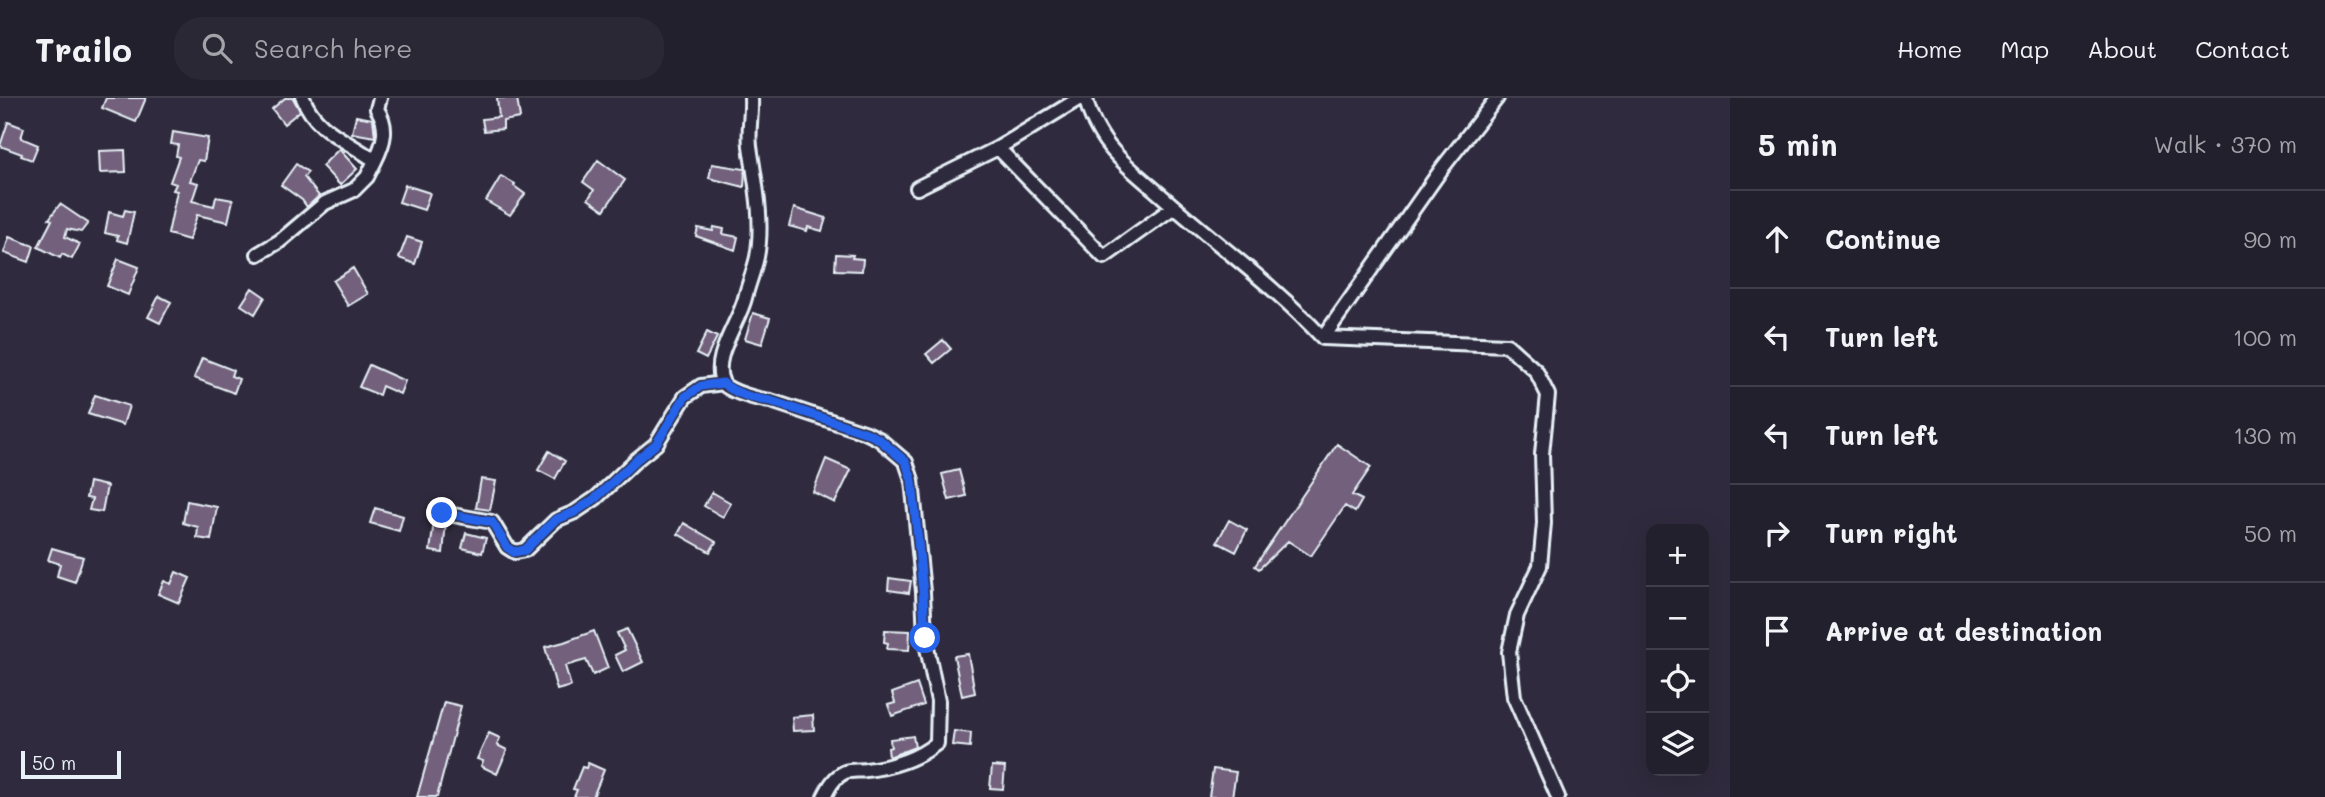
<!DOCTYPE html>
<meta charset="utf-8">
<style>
body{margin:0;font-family:Mali,sans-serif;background:#2b2836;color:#f1f3f6}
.controls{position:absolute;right:21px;bottom:21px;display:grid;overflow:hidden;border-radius:14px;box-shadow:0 7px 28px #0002}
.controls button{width:63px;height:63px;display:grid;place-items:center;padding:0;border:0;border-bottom:2px solid #403e4a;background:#23202e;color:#f1f3f6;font:35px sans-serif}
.scale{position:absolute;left:21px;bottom:18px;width:100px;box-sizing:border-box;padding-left:7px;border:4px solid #e8f1f8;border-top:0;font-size:19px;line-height:24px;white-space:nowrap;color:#e8f1f8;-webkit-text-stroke:5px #2f2a3d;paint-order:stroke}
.stop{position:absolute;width:21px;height:21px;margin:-16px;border:5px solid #2563eb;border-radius:50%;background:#fff}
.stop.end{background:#2563eb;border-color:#fff;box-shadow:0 2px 7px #0008}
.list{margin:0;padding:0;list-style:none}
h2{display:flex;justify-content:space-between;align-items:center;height:91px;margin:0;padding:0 28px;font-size:30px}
h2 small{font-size:23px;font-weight:400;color:#a3a3aa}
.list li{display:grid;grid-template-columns:46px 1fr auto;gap:21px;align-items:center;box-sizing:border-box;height:98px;padding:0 28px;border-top:2px solid #403e4a}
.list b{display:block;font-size:26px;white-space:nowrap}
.list em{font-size:23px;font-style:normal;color:#a3a3aa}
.icon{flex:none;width:38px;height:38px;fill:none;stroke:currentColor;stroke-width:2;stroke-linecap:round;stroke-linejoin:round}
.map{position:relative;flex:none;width:1730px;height:699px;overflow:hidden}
header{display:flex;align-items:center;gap:42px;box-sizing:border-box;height:98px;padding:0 35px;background:#23202e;border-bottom:2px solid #403e4a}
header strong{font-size:33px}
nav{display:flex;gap:38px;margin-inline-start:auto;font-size:24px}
.search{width:490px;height:63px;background:#2b2836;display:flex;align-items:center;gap:18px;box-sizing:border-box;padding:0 24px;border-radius:28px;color:#a3a3aa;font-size:26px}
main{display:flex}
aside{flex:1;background:#23202e}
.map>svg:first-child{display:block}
.building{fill:#73617b;stroke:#e8f1f8;stroke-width:2}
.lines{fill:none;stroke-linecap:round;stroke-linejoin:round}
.minor-casing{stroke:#e8f1f8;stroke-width:18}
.minor{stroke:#2f2a3d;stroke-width:12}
.route{stroke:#2563eb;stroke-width:9}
</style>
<header>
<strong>Trailo</strong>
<div class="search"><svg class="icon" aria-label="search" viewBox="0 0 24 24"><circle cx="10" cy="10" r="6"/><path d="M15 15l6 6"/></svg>Search here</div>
<nav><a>Home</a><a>Map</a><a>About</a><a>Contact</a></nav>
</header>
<main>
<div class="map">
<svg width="1730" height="699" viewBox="0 0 1730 699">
<rect width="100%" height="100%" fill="#2f2a3d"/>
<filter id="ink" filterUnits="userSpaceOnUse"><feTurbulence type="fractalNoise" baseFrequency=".0143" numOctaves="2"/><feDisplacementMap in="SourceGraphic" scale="14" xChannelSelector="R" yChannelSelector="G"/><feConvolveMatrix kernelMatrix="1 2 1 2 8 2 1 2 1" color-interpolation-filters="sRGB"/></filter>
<g filter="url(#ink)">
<path class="building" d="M106,0H146L136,24L102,10Z
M285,0H293L300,13L284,26L272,11Z
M497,0H517L520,20L503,23V31L484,33L482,21L499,19Z
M356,18L373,21L375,39L352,35Z
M8,24L24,30L21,40L38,47L32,62L21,58L22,56L0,48Z
M173,34L208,40L204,63L198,62L190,83L198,85L192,103L214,108L216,99L233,102L228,124L197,117L189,142L168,136L177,93L173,92L176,86L170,84L179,59L176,58L178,47L171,46Z
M339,51L357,71L340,87L322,68Z
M125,52L126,74L100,75L99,53Z
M598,62L625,82L604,112L588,101L594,92L583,84Z
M296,66L308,74L304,79L319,98L307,109L302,102L281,87Z
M712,66L745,71L744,89L709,80Z
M501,78L515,86L514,88L525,96L510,117L486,103Z
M405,87L430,95L424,112L399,104Z
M60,106L88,125L81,134L67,131L65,139L80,146L72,161L62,156L60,160L38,149L52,122L49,121Z
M794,110L826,120L822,133L808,129L807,133L789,128Z
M125,112L134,114L127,145L117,142L118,138L105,135L109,114L123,118Z
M714,129L724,131L723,136L738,139L735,152L696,138L698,130L713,133Z
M9,139L34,148L29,164L4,155Z
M407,139L422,144L415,166L399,160Z
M836,156L853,157L852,160L863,161L862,173L835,172Z
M118,161L139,169L128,197L107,188Z
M353,170L368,196L348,208L333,183Z
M252,190L265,199L255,216L241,207Z
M159,198L171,204L160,225L148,219Z
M753,215L770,220L762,246L745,241Z
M707,234L717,239L706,261L696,256Z
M943,242L951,251L934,265L926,256Z
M202,260L233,272L231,278L239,281L234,295L194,280Z
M369,267L405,283L400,296L382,288L379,297L359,289Z
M95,297L129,308L123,327L88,316Z
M1337,346L1371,369L1352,397L1362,402L1355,414L1345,408L1311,458L1288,443L1259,471L1255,468Z
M549,353L565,363L555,381L538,372Z
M826,361L851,372L835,405L813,394Z
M959,372L966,398L949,402L942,376Z
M481,381L496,383L490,412L476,410Z
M89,384L107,388L102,414L89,412L92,401L86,400Z
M712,394L731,405L723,419L704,408Z
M187,403L217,409L211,442L197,440L198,429L183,425Z
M375,410L403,418L399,433L370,425Z
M1229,422L1247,432L1236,454L1217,444Z
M434,423L446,425L443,455L430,453Z
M684,425L716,444L710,454L678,436Z
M466,435L486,440L482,455L462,450Z
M52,450L83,459L75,484L57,478L60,466L48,462Z
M176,474L190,480L179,505L158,496L164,483L171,486Z
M889,480L911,483L909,495L888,492Z
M627,531L643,564L623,574L615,557L625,552L617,535Z
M885,532L910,533L909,552L887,551L888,545L884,544Z
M594,533L608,570L593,577L586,562L565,568L571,588L557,592L545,549L564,544Z
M968,556L975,595L962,598L954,558Z
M917,586L924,607L892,618L888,607L895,605L892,595Z
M444,604L461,608L437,699H417Z
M813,617L814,632L793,633L792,619Z
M954,633L971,635L970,649L952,647Z
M489,635L500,640L497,647L507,652L497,676L481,668L483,663L477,661Z
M913,638L915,649L889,659L888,650L891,649L890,641Z
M588,665L604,672L593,699H574L577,692L573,691L582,669L586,670Z
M992,668L1005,669L1003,691L990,690Z
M1213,671L1236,674L1232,699H1209Z"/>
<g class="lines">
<defs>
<path id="minor" d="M303,0C316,34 349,43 375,63C384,45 389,29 377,11L380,0
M751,0C752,16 748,32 750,48C755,83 764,124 757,159C754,173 748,187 745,200C739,225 710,261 723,285C728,294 761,302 771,303L867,335L879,341L906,364L912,382L923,494L925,540L938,603L937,645C916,662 893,669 866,672C860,673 850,672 845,674C834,679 829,689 824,699
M1080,0L998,50L1104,159L1174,109
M1086,0C1088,14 1097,31 1105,43C1120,64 1144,82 1163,99C1216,146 1275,188 1323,240L1507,247L1536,273L1548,297L1542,356L1544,425L1540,468L1517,517L1509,554L1514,599L1558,699
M917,90L998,50
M258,156L280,143L325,105L354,92L367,79L375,63
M1323,240L1443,69L1497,0
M442,415L492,424L507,449L515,454L525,452L556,422L575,414L596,400L636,362L656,346L685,299L701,288L723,285"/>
</defs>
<use href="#minor" class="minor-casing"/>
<use href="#minor" class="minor"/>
</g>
</g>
<g class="lines" filter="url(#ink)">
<path class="route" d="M442,415L492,424L507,449L514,454L525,452L555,422L575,414L596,400L636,362L656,346L685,299L701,288L723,285C733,295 757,302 771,303L867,335L879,341L906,364L912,382L923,494L925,540"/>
</g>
</svg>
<div class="controls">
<button>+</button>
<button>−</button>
<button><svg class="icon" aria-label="locate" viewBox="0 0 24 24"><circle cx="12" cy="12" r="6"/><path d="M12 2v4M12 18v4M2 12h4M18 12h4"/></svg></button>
<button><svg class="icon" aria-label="layers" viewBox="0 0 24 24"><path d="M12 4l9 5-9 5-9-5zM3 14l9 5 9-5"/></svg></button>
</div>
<div class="scale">50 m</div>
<div class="stop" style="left:925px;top:540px"></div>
<div class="stop end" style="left:442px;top:415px"></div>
</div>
<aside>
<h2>5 min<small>Walk · 370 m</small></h2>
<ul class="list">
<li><svg class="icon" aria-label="ahead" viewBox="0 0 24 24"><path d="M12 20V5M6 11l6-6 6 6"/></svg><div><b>Continue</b></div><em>90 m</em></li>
<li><svg class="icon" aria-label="left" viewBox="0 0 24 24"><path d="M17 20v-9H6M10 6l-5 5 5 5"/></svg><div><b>Turn left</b></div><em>100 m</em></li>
<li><svg class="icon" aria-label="left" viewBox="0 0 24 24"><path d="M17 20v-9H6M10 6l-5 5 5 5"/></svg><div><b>Turn left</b></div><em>130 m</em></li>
<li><svg class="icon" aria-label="right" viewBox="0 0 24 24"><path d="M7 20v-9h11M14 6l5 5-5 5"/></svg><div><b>Turn right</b></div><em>50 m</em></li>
<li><svg class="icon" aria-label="arrive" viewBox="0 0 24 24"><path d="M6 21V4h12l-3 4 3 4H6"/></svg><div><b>Arrive at destination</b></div></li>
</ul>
</aside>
</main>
